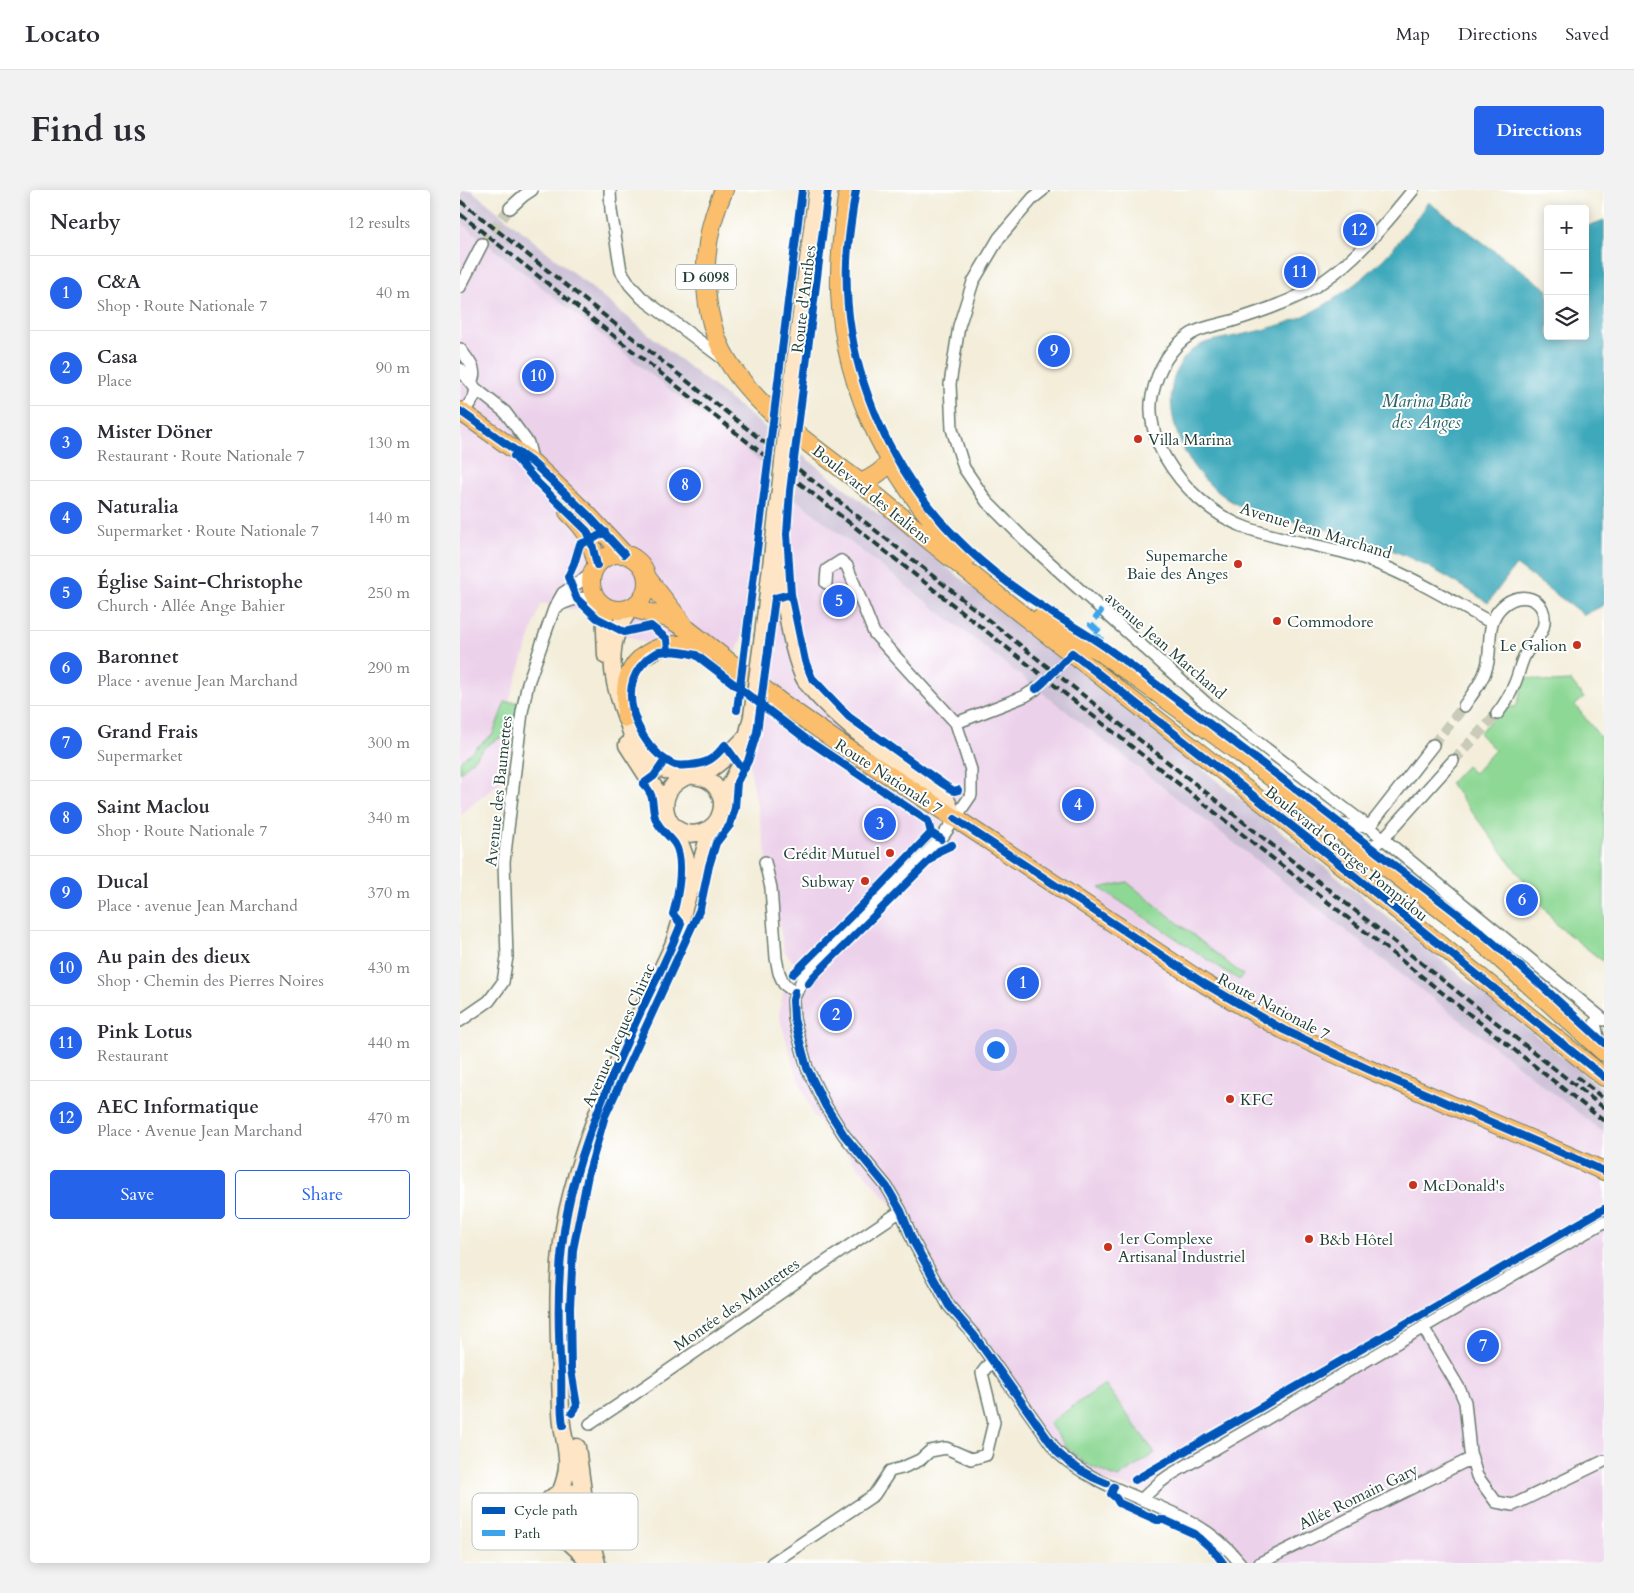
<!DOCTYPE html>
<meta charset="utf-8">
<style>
body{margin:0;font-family:Cardo,serif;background:#f2f2f3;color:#2b2b33}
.controls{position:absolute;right:15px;top:15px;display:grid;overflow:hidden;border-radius:5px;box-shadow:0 2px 12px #0003}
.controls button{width:45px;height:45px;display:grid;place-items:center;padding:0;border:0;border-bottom:1px solid #e1e1e2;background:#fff;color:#2b2b33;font:25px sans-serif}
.you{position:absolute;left:535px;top:859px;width:18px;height:18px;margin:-12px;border:4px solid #fff;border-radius:50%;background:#1a73e8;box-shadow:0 0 0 8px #1a73e833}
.badge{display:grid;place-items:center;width:32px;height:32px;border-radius:50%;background:#2563eb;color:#fff;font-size:16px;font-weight:700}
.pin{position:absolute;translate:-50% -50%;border:2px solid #fff;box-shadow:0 1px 5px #0006}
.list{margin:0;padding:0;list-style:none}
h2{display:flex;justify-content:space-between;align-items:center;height:65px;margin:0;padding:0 20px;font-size:21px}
h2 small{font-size:16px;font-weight:400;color:#7c7c81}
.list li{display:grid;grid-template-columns:32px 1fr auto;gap:15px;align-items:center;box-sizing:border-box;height:75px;padding:0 20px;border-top:1px solid #e1e1e2}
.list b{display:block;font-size:19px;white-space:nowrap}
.list p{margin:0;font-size:16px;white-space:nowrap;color:#7c7c81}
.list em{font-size:16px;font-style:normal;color:#7c7c81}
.actions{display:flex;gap:10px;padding:15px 20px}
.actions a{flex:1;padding:11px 0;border:1px solid #2563eb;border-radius:5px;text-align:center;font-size:18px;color:#2563eb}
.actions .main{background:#2563eb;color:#fff}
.icon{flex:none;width:28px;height:28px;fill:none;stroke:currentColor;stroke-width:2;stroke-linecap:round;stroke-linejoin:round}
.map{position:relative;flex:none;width:1144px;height:1373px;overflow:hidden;border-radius:5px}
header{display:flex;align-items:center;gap:30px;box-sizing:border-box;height:70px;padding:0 25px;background:#fff;border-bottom:1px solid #e1e1e2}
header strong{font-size:24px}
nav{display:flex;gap:28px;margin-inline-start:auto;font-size:18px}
.intro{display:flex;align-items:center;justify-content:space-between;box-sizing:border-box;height:120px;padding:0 30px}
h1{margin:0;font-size:35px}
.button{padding:12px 22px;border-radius:5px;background:#2563eb;color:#fff;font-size:18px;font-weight:700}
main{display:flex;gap:30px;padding:0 30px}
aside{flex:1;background:#fff;border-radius:5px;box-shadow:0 2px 12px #0003}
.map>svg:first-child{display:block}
.built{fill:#ecd1ea}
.industrial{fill:#cbbfd5}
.green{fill:#8ed895;stroke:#568a64}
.water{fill:#3ca9bb;stroke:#2e7378}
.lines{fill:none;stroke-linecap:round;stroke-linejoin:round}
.street-tunnel{stroke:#c9cab8;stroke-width:11;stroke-dasharray:11 5.5;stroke-linecap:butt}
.street-casing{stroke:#697b6e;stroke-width:14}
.secondary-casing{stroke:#697b6e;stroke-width:19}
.primary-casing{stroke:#697b6e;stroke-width:20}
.street{stroke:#fff;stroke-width:11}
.secondary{stroke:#fde5c5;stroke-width:16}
.primary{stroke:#fabe6d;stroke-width:18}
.rail{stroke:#1f3d34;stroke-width:4;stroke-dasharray:8 4;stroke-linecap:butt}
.secondary-bridge-casing{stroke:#697b6e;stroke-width:19;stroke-linecap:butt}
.secondary-bridge{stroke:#fde5c5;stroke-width:16}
.quiet{stroke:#3da4eb;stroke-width:6;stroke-dasharray:12 6;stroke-linecap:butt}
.cycleway-casing{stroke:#fff;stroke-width:11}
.cycleway{stroke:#0057b8;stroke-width:8}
.poi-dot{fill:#c8321e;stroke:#fff;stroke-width:2}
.labels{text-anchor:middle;stroke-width:4;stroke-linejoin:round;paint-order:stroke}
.shield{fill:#fff;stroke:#627771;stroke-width:1}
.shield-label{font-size:15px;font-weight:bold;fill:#1f3d34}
.street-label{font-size:16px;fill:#1f3d34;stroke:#fff}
.poi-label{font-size:16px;fill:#1f3d34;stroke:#fff;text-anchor:start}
.water-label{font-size:18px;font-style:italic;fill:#296363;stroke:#fff}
.key{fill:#fff;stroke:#bcc5c2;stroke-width:1}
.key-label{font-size:14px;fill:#1f3d34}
</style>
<header>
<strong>Locato</strong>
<nav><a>Map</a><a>Directions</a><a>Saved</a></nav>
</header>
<div class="intro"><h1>Find us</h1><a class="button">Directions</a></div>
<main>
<aside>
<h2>Nearby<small>12 results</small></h2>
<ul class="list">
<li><span class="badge">1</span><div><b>C&amp;A</b><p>Shop · Route Nationale 7</p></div><em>40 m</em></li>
<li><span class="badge">2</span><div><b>Casa</b><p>Place</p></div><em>90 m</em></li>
<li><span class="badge">3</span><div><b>Mister Döner</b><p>Restaurant · Route Nationale 7</p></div><em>130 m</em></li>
<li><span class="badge">4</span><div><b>Naturalia</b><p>Supermarket · Route Nationale 7</p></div><em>140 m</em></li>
<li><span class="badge">5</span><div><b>Église Saint-Christophe</b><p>Church · Allée Ange Bahier</p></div><em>250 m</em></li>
<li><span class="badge">6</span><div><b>Baronnet</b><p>Place · avenue Jean Marchand</p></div><em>290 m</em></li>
<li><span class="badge">7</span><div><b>Grand Frais</b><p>Supermarket</p></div><em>300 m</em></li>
<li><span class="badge">8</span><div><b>Saint Maclou</b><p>Shop · Route Nationale 7</p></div><em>340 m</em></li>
<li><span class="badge">9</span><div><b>Ducal</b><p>Place · avenue Jean Marchand</p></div><em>370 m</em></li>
<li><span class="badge">10</span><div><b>Au pain des dieux</b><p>Shop · Chemin des Pierres Noires</p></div><em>430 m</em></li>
<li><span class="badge">11</span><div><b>Pink Lotus</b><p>Restaurant</p></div><em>440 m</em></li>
<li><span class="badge">12</span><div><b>AEC Informatique</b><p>Place · Avenue Jean Marchand</p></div><em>470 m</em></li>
</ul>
<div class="actions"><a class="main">Save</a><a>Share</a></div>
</aside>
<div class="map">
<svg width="1144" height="1373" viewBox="0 0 1144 1373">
<rect width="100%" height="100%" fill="#fff"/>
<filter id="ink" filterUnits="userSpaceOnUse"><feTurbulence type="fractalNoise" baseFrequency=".02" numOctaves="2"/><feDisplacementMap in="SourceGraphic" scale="10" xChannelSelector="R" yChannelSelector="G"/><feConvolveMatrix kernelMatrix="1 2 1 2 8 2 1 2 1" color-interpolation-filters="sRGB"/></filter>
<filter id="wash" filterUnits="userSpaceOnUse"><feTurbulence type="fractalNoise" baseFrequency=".0096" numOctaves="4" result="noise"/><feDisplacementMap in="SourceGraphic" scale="20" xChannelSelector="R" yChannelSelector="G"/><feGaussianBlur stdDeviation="1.12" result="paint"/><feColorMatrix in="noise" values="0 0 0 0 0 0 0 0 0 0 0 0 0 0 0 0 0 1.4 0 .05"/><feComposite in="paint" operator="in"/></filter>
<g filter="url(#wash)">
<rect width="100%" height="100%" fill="#f3edd9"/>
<path class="built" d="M0,32L304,275V313L301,351L287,440L282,446L271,479L226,468L175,449L125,422L81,413L42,533L40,592L0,625Z
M334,308L1144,943V1373H791L768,1349L745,1332L691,1304L679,1299L650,1293L599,1269L520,1164L437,1020L354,927L334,877L319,825L323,803L342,782L324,761L283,539L321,396Z"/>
<path class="industrial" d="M0,0H11L223,172L309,240L304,275L0,32Z
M341,264L596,462L1144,900V943L334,308Z"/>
<path class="green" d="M1064,487L1090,492L1111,491L1124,508L1115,515L1144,552V772L1098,736L990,593L1006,576L1014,583L1035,560L1019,543L1043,516L1056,517L1060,505Z
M45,512H59L54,536L47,544L27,555L0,583V571L33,544Z
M667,692L783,785L779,790L640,698Z
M645,1194L695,1263L658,1288L626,1274L606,1257L589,1233Z"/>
<path class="water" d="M968,12L1088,100V146H1125V88L1130,85L1125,81V37L1144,30V415L1124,425L1056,375L1028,413C985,383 936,358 885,344C866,339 846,334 826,330C809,326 792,323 776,314C760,305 745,292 734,277C712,246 698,190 730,162C743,150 759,150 775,146C791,143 807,139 823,134C863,121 900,93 929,63C943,47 956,29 968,12Z"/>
</g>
<g filter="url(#ink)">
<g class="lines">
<path class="street-tunnel" d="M22,54L50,18
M973,555L1004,516
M993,571L1037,524"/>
<defs>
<path id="street" d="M150,0L151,21L161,81L170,95L182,108L266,171
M583,0L573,8L539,48L513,92L499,136L490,194L492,239L504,278L527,312L570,355L746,513L909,637L1144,830
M953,0C916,46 877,93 820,114C804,121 788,126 772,131C758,135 742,137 731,144C709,158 697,182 692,206C688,226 695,250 705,267C722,297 753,326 787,338C829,353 875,356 916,373C957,389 993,412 1032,433
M50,18L63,6L72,0
M0,97L22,54
M0,159C7,169 19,180 11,192
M0,179L16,199L45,222L68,253L73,273
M3,223L14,207L16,199
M366,393L367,380L381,371L387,376L414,443L496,533L511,580V605L481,649L342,790L333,810L334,829L347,878L365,915L384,945L427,997L441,1021L453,1051L489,1116L514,1145L597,1262C652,1313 732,1311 780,1373
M95,418C108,409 121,407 136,408
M1004,516C1013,503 1023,491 1027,476C1032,458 1026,437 1038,421C1058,396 1091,408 1083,438C1080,447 1071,455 1066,463C1060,473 1059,485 1054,495C1050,505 1044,515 1037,524
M496,533L565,506L576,499
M874,634L909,637
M909,637L973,555
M906,661L923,649L993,571
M305,672L311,698L316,768L319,783L324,794L335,802
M1139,826L1135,833L1138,847L1143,858
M0,831L29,811L43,792L47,767L44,672L62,522L68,493L94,419L103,403L133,383
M963,1137L999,1198L1005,1212L1010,1262L1017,1286L1036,1312L1053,1315L1144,1271
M130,1234C235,1164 336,1090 441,1021
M682,1309L699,1293L710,1285L1144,1032
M312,1373L414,1305L430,1281L442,1278L460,1270L470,1261L486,1258L511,1269L526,1265L534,1232L522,1183L532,1170
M800,1373L1012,1268"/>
<path id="secondary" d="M329,218L357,0
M314,349C326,393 325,443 343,486C347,495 355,503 362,510C395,545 437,571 476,599L487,611L495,629
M144,416L146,466
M170,419C161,432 154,445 153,460C150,485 159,508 167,531C170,537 171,546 175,552C181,561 189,571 199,577C216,588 243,581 255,596C268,611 262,636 242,642C205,654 188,599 229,586
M303,445L321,290
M167,555L205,614
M239,586C258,576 272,562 287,546
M262,611L280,576L292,526
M214,636L226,669L227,706
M117,1257L124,1309
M83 1326a24 24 0 1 1 48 0a24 24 0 1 1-48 0Z
M100,1303C115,1268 102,1255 101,1222C100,1155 93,1088 107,1022C120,963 143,905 167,851C182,818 199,787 213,755C219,739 222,724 227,708C229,701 234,694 236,687C243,671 245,653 252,637
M128,1337L130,1347L137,1373
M108,1351L122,1364L127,1373"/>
<path id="primary" d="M264,0C240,51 238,122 268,171C295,217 356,259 398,291C420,309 442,327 464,346C562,427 664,503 764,582C892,682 1017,785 1144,887
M388,0C383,34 379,68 380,102C384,202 435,300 507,367
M0,221L73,273L128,325L164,364
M400,293C412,288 423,282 430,271
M108,322C128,341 131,349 137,375
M131 392a28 28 0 1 1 56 0a28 28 0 1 1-56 0Z
M188,389L222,433
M172,418L208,428L227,439L319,511L376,551L507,636L745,794L822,839L908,879L1144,981
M582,426L618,450L638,460L784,566L1015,746L1144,862
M166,528C166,516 165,504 167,492C174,463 204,451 232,456C238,457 245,459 251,461"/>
</defs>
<use href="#street" class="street-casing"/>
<use href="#secondary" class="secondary-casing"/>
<use href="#primary" class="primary-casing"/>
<use href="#street" class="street"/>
<use href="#secondary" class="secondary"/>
<use href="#primary" class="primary"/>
<path class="rail" d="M0,11L1144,918
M0,24L1144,931
M1117,887L1144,909"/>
<defs>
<path id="secondary-bridge" d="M321,290L329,218
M292,526L303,445"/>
</defs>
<use href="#secondary-bridge" class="secondary-bridge-casing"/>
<use href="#secondary-bridge" class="secondary-bridge"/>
<path class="quiet" d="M633,444L639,449L643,445L631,434L642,420"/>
<defs>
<path id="cycleway" d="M368,0L330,301L327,344L331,404L345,471L352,488L389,527L483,594L494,601L498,600
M396,0C392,24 388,47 387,72C383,153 412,238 459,303C491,349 536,387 583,417C603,431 624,442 644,456C667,472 689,489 712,506C782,557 850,610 918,663C953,690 989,716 1023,744C1064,779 1104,816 1144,853
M0,221L73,273L128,325L164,364
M54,266L78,293L127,341L131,350L137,375
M145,342L131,350L120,354L114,374L108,387L117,409L137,428L164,442L191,436L207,449L208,462
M576,499L583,493L612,463L856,655L1144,887
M277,520L342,0
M285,578L280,576L265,555C255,568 247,574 230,575C226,575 220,576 215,575C209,573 204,569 199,565C177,545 159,503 181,476C186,470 191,464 199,462C211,460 224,462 236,465L346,549L468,631L471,643L481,649
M495,629L745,794L822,839L908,879L1144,981
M333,784L403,714L471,643
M348,794L354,786L479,661L492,655
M335,802L333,810L334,829L347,878L365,915L384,945L427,997L441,1021L453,1051L489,1116L514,1145L597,1262C612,1276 627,1286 646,1293
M112,1223L117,1216L111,1180L110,1118L113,1060L128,985L145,926L240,719L249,676L256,653L270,635L275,618L277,592L288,571L297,542L315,408L331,404
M103,1235C100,1218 102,1200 101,1182C97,1129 97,1076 107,1023C118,966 143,905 167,852C184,812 205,775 221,734L213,724C218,706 225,670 215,654C209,645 200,640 196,630C190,616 197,606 183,594L194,586L205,570
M675,1290L1144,1019
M654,1297L651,1304L656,1308L659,1313L697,1330H704L735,1344L754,1361L763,1373"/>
</defs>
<use href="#cycleway" class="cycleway-casing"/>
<use href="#cycleway" class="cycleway"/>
</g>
</g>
<g class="poi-dot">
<circle cx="678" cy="249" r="5"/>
<circle cx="778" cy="374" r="5"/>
<circle cx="817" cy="431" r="5"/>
<circle cx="1117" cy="455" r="5"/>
<circle cx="430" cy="663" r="5"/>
<circle cx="405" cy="691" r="5"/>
<circle cx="770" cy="909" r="5"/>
<circle cx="953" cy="995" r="5"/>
<circle cx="849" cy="1049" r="5"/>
<circle cx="648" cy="1057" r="5"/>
</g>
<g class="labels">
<rect class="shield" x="216" y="74.5" width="60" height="25" rx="4"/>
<g class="shield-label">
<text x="246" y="92">D 6098</text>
</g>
<g class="street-label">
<text transform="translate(343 109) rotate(-83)" y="6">Route d'Antibes</text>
<text transform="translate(412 304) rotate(39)" y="6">Boulevard des Italiens</text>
<text transform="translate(856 340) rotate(17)" y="6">Avenue Jean Marchand</text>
<text transform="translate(706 455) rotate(41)" y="6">avenue Jean Marchand</text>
<text transform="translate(429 586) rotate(33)" y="6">Route Nationale 7</text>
<text transform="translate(38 601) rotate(-84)" y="6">Avenue des Baumettes</text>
<text transform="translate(887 663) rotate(39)" y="6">Boulevard Georges Pompidou</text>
<text transform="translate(814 816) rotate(28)" y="6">Route Nationale 7</text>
<text transform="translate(158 845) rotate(-66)" y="6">Avenue Jacques Chirac</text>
<text transform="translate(276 1114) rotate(-35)" y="6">Montée des Maurettes</text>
<text transform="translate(898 1306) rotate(-26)" y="6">Allée Romain Gary</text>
</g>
<g class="poi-label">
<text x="688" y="255">Villa Marina</text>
<text x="768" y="371" text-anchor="end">Supemarche<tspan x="768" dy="18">Baie des Anges</tspan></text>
<text x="827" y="437">Commodore</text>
<text x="1107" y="461" text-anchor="end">Le Galion</text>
<text x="420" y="669" text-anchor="end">Crédit Mutuel</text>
<text x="395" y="697" text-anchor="end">Subway</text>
<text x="780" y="915">KFC</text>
<text x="963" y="1001">McDonald's</text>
<text x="658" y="1054">1er Complexe<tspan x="658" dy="18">Artisanal Industriel</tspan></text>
<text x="859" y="1055">B&amp;b Hôtel</text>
</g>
<g class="water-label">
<text x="966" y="217">Marina Baie<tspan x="966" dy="21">des Anges</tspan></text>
</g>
</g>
<rect x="12" y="1303" width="166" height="57" rx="8" class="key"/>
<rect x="22" y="1317" width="23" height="7" fill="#0057b8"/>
<rect x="22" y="1340" width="23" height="6" fill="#3da4eb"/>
<g class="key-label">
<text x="54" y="1325">Cycle path</text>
<text x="54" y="1348">Path</text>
</g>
</svg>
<div class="controls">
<button>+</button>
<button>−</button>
<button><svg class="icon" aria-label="layers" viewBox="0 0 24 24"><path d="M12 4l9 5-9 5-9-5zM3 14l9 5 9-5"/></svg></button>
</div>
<div class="you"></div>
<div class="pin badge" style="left:563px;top:793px">1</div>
<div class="pin badge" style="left:376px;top:825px">2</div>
<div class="pin badge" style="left:420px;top:634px">3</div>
<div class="pin badge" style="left:618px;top:615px">4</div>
<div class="pin badge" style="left:379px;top:411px">5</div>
<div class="pin badge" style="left:1062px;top:710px">6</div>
<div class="pin badge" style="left:1023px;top:1156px">7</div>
<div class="pin badge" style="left:225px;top:295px">8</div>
<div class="pin badge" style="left:594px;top:161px">9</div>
<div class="pin badge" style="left:78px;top:186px">10</div>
<div class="pin badge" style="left:840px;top:82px">11</div>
<div class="pin badge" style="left:899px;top:40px">12</div>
</div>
</main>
